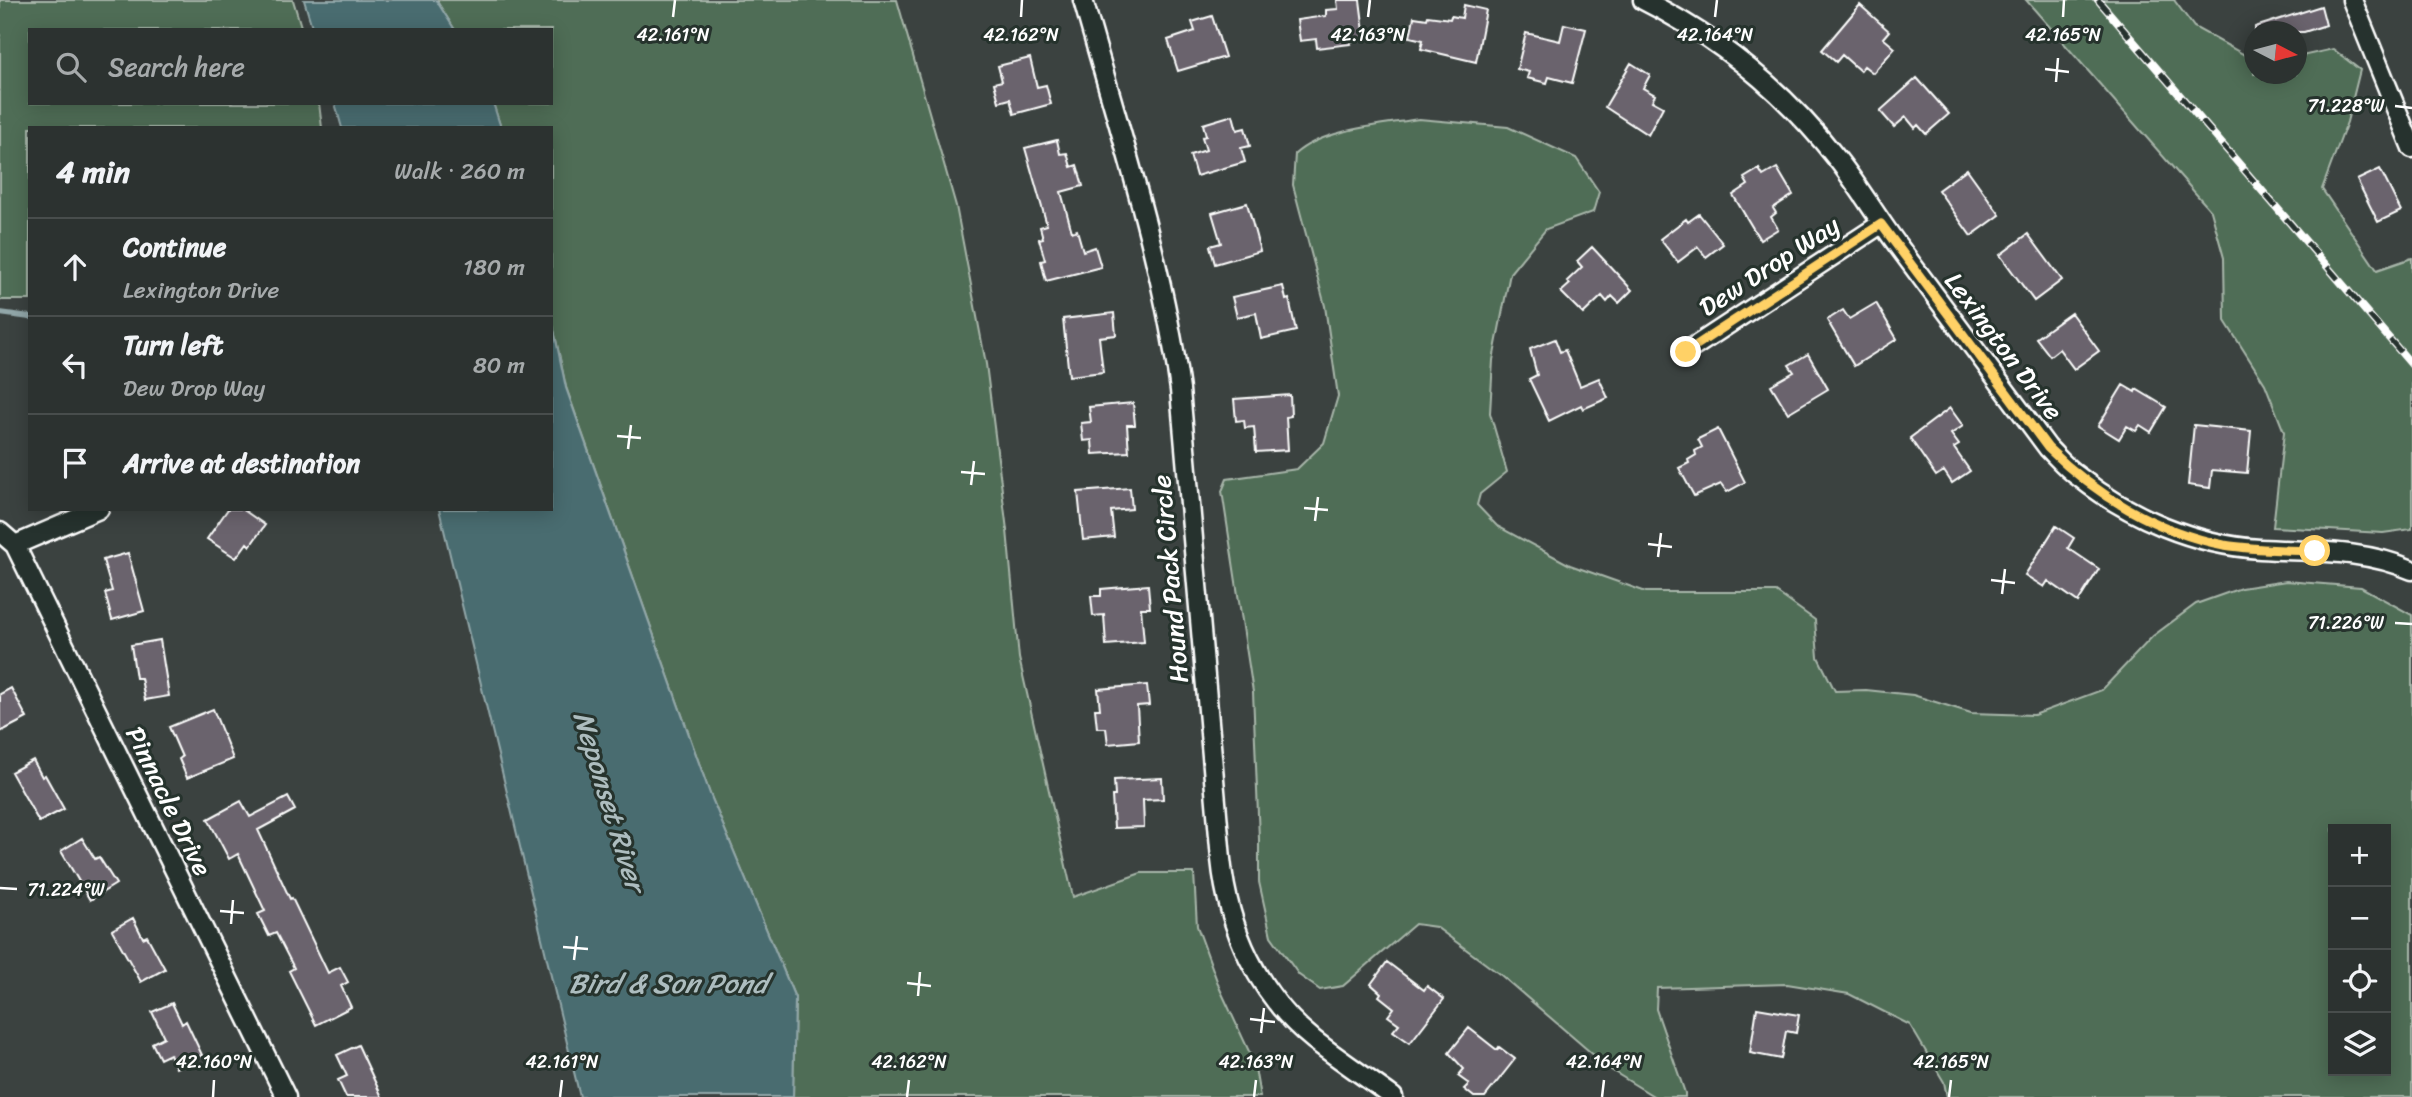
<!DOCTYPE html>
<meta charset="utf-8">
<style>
body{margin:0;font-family:Sriracha,sans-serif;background:#383e3c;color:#f1f3f6}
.controls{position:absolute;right:21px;bottom:21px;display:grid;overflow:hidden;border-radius:0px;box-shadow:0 4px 18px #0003}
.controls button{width:63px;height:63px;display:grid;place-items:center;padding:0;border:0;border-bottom:2px solid #484d4c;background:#2c3230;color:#f1f3f6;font:35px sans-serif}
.compass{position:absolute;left:2244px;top:21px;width:63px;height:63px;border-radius:50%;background:#2c3230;box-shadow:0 4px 18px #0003;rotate:96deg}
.stop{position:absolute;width:21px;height:21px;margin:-16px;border:5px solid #ffd166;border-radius:50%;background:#fff}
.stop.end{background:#ffd166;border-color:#fff;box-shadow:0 2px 7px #0008}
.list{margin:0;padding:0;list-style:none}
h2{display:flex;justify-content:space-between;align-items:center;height:91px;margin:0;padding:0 28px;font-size:30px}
h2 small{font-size:23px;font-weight:400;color:#a6aaab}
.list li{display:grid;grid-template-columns:46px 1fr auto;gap:21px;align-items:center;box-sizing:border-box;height:98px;padding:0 28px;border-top:2px solid #484d4c}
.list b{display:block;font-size:26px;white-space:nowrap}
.list p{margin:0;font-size:23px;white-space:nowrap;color:#a6aaab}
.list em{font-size:23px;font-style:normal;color:#a6aaab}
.icon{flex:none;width:38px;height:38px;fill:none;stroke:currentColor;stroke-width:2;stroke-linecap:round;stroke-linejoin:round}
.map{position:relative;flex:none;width:2412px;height:1097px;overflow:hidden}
.search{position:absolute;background:#2c3230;box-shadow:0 4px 18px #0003;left:28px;top:28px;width:525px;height:77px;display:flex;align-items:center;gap:18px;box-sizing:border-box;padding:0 24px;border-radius:0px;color:#a6aaab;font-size:26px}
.panel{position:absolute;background:#2c3230;box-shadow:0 4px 18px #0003;left:28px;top:126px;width:525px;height:385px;border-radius:0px}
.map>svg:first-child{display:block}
.green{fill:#506d56;stroke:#a8b6aa;stroke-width:2;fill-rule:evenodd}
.water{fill:#496c70;stroke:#92a7a9;stroke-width:2}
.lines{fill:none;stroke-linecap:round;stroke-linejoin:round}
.stream{stroke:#92a7a9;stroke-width:6}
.building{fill:#6b646d;stroke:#fff;stroke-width:2}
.street-casing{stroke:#fff;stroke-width:23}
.street{stroke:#26332d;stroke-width:18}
.rail-casing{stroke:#fff;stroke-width:8}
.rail{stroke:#26332d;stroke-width:5;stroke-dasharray:16;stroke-linecap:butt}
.route{stroke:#ffd166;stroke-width:9}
.ticks{fill:none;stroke:#fff;stroke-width:2.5}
.labels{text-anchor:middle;stroke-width:6;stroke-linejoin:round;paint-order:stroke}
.street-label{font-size:26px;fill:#fff;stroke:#26332d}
.water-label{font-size:28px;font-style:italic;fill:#adbdbf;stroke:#26332d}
.ticks-label{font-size:18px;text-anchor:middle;fill:#fff;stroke:#26332d;stroke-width:6;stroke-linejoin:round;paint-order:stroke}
</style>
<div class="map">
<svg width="2412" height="1097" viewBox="0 0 2412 1097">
<rect width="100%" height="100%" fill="#3b4240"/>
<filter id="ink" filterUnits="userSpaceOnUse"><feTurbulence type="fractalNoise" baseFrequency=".0143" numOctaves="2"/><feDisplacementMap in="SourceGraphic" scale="14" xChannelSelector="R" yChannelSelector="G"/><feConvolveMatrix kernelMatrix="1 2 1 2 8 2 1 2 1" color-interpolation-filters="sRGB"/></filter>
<g filter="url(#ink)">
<path class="green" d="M0,0H293L302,30H30V103H319L322,128H30V300H0Z
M436,0H897L956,206L986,364L1007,530L1019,658L1073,897L1141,873H1194L1197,926L1220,989L1254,1062L1260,1097H793L795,998L710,794L566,387L551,316V128H501L493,103H551V30H455Z
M2026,0H2174L2194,27L2254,60V74H2296L2297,57L2333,49L2360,70L2347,122L2322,189L2377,270L2412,258V529L2383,533L2273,527L2284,432L2265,384L2225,321L2224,258L2211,211Z
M1419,119L1508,127L1576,158L1599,192L1593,212L1546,229L1510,273L1493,360L1490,413L1507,472L1480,494L1477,505L1497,526L1570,565L1646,592H1776L1815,620L1818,657L1835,691L1866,690L1913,695L1971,713L2034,715L2102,690L2153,636L2196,604L2241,588L2286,581L2361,587L2412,615V1097H1947L1944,1082L1910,1025L1849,994L1787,984L1657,988L1656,1009L1685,1093V1097H1655L1611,1070L1502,976L1436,927L1415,924L1343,986L1320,990L1299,975L1271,936L1259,882V839L1253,692L1222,491L1227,479L1297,469L1324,443L1338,396L1325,306L1293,185L1295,154C1322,129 1383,125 1419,119ZM2333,829H2386V1071H2333Z"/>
<path class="water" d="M304,0H436L455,30H313Z
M335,103H493L501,128H342Z
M551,316L566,388L710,794L795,998L793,1097H580L439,509H551Z"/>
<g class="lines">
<path class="stream" d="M0,313L30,317"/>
</g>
<path class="building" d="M1337,0H1360L1365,39L1350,41L1351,44L1317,48L1316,39L1300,41L1297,20L1326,16V10L1338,9Z
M1464,5L1486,10L1476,62L1421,49L1423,40L1410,37L1414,17L1427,19L1428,16L1450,19L1451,16L1462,18Z
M1860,5L1889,31L1883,38L1895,48L1873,73L1864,66L1860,71L1842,55L1836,62L1822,50Z
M2321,6L2326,25L2304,32H2255V27Z
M1212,16L1225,57L1178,71L1168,40L1195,31L1192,22Z
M1564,24L1586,29L1572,83L1549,77L1547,83L1527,78L1529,72L1517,69L1526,33L1560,41Z
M1030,58L1037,87L1046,85L1051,104L1014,114L1010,99L999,102L994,83L1002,81L998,66Z
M1631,63L1650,75L1643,88L1655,95L1652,101L1663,107L1648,135L1605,107Z
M1917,78L1949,114L1926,134L1918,125L1915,128L1906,117L1894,127L1880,111Z
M1233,115L1237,130L1245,128L1250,146L1241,148L1245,162L1196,176L1190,155L1206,150L1202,137L1206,136L1203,124Z
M1057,140L1060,154L1067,153L1071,167L1077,165L1083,186L1061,192L1072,232L1077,230L1083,251L1095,247L1101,267L1046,281L1041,261L1045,260L1039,239L1043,238L1040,227L1047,225L1025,148Z
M1777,168L1793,195L1773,208L1776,213L1771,217L1778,229L1760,240L1733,195L1748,185L1744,178L1759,169L1763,176Z
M1967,169L2000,215L1971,236L1938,190Z
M2380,169L2401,211L2378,222L2357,180Z
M1247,203L1260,251L1215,264L1210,246L1221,243L1212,213Z
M1699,214L1723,244L1706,257L1698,247L1678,262L1660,239L1686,219L1688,222Z
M2028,234L2062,280L2034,301L2000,255Z
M1592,247L1632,290L1619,303L1612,296L1607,302L1602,296L1583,314L1561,292L1570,284L1567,281L1582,267L1577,261Z
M1283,286L1286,300L1289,299L1296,331L1261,339L1256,313L1237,317L1232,297Z
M1876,303L1897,339L1854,366L1827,320L1843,310L1849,319Z
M1114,313L1116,335L1099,337L1103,372L1069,376L1063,319Z
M2071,313L2099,351L2074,369L2059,349L2050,356L2036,338Z
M1555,339L1560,352L1565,350L1580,386L1599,378L1608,398L1583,409L1581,405L1549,421L1529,379L1537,375L1530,349Z
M1808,354L1828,389L1788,413L1771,385L1794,372L1789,365Z
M2123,385L2135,392L2136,389L2166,407L2151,432L2140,425L2136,431L2127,426L2119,439L2098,426Z
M1290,395L1291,416L1286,417L1288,450L1256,452L1254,427L1245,428L1244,420L1236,421L1234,399Z
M1133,403L1135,425H1127L1129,452L1093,454L1092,440L1083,441L1081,423L1091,422L1089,407Z
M1950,408L1963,426L1951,434L1959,445L1954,448L1970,471L1952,483L1944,471L1936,476L1910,438Z
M2194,425L2251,431L2247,473L2212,470L2210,488L2188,485Z
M1718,429L1745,482L1727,492L1721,484L1694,496L1679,468L1689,463L1688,460L1696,455L1695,451L1702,447L1698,439Z
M1130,488L1132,509L1111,511L1114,537L1083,540L1078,492Z
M228,509H242L265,525L250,546L247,543L236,558L207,539Z
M2056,526L2074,538L2068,548L2099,569L2078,602L2048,581L2044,587L2025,575Z
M128,553L144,611L112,620L105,593L112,591L103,560Z
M1148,585L1150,608H1141L1144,642L1106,645L1104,615L1093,616L1091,596H1101V589Z
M160,640L169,696L145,700L141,678H136L131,645Z
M1147,685L1149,705L1137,706L1139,741L1108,744L1106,728H1097L1095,709H1100L1098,689Z
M11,688L27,718L0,732V694Z
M213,709L233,759L187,778L179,759L182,757L169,727Z
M33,760L42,777L45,775L64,809L39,822L11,772Z
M1162,778L1163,799L1143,800L1144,827L1114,828L1112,796H1115L1114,780Z
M288,797L295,810L258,830L290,899L292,898L328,973L340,967L348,982L341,986L351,1007L316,1025L289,971L294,968L276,933L269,936L258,914L265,911L238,854L229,859L208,819L241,801L250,817Z
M82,838L95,859L99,857L116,884L90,900L61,851Z
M133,918L143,938L147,936L165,969L141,982L112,930Z
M1387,962L1424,990L1427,986L1444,999L1410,1043L1393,1031L1399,1024L1388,1016L1394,1008L1379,996L1381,993L1371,984Z
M172,1003L182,1024L186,1021L202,1055L176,1068L170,1054L160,1059L152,1043L164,1037L152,1012Z
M1757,1008L1799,1015L1796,1033L1786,1031L1781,1059L1750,1053Z
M1469,1028L1497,1050L1499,1047L1515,1059L1485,1097H1474L1464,1089L1469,1084L1458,1076L1464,1069L1449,1053Z
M358,1045L382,1097H346L338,1080L347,1076L337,1055Z"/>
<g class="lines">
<defs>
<path id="street" d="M1083,0C1119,129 1162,258 1180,390L1221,859C1228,929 1258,995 1314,1040C1340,1060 1367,1078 1393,1097
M1643,0C1719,38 1786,93 1838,160C1860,188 1878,219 1899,247C1948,314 1998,381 2048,448C2058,458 2067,469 2079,477C2129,517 2195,545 2260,549C2312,552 2363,549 2412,570
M2352,0L2412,148
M1686,352L1881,224
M0,532L15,545L286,1097
M15,545L99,509"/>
</defs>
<use href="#street" class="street-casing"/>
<use href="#street" class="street"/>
<defs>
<path id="rail" d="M2098,0L2412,365"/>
</defs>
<use href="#rail" class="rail-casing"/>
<use href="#rail" class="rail"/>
</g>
</g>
<g class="lines" filter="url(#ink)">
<path class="route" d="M1686,352L1881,224L2048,448C2096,495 2156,532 2224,545C2254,550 2285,550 2315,551"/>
</g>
<path class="ticks" d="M673,17L675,0M1021,17L1022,0M1368,17L1370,0M1715,17L1717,0M2063,17L2064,0M2045,69L2069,72M2056,82L2058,58M2395,106L2412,108M617,436L641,438M628,449L631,425M961,472L985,474M971,485L974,461M1304,508L1328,510M1315,521L1318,497M1648,544L1672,547M1658,557L1661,533M1991,580L2015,583M2002,594L2005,569M2395,623L2412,624M0,888L17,889M220,911L244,913M231,924L233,900M563,947L588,949M574,960L577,936M907,983L931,986M918,996L920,972M1250,1019L1275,1022M1261,1033L1264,1008M213,1097L214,1080M560,1097L562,1080M907,1097L909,1080M1254,1097L1256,1080M1602,1097L1604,1080M1949,1097L1951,1080"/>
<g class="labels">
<g class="street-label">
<text transform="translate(1769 266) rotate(-33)" y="9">Dew Drop Way</text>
<text transform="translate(2004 346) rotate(53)" y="9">Lexington Drive</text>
<text transform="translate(1170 579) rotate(-95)" y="9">Hound Pack Circle</text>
<text transform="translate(169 801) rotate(64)" y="9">Pinnacle Drive</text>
</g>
<g class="water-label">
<text transform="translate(610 801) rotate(73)" y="10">Neponset River</text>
<text x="668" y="993">Bird &amp; Son Pond</text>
</g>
</g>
<g class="ticks-label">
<text x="673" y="41">42.161°N</text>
<text x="1021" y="41">42.162°N</text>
<text x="1368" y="41">42.163°N</text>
<text x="1715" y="41">42.164°N</text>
<text x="2063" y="41">42.165°N</text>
<text x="2346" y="112">71.228°W</text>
<text x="2346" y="629">71.226°W</text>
<text x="66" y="896">71.224°W</text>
<text x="214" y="1068">42.160°N</text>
<text x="562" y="1068">42.161°N</text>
<text x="909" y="1068">42.162°N</text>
<text x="1256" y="1068">42.163°N</text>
<text x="1604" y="1068">42.164°N</text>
<text x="1951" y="1068">42.165°N</text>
</g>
</svg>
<div class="controls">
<button>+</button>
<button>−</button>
<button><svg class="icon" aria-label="locate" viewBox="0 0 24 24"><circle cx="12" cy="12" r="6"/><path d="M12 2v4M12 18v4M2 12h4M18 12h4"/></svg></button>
<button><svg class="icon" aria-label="layers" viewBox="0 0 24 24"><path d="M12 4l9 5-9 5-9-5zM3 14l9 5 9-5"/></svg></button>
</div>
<svg class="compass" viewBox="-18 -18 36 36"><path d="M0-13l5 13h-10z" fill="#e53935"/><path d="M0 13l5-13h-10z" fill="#a6aaab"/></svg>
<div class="stop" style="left:2315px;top:551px"></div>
<div class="stop end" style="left:1686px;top:352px"></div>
<div class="search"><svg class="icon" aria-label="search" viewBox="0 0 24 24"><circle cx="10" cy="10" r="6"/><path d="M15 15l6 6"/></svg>Search here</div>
<section class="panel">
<h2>4 min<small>Walk · 260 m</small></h2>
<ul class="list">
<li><svg class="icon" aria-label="ahead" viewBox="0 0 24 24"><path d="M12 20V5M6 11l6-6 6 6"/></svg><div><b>Continue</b><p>Lexington Drive</p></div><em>180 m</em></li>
<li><svg class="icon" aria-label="left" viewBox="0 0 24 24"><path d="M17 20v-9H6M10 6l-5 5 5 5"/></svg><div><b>Turn left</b><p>Dew Drop Way</p></div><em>80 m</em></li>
<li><svg class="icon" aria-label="arrive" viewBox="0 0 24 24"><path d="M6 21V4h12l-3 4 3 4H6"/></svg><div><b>Arrive at destination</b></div></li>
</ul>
</section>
</div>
